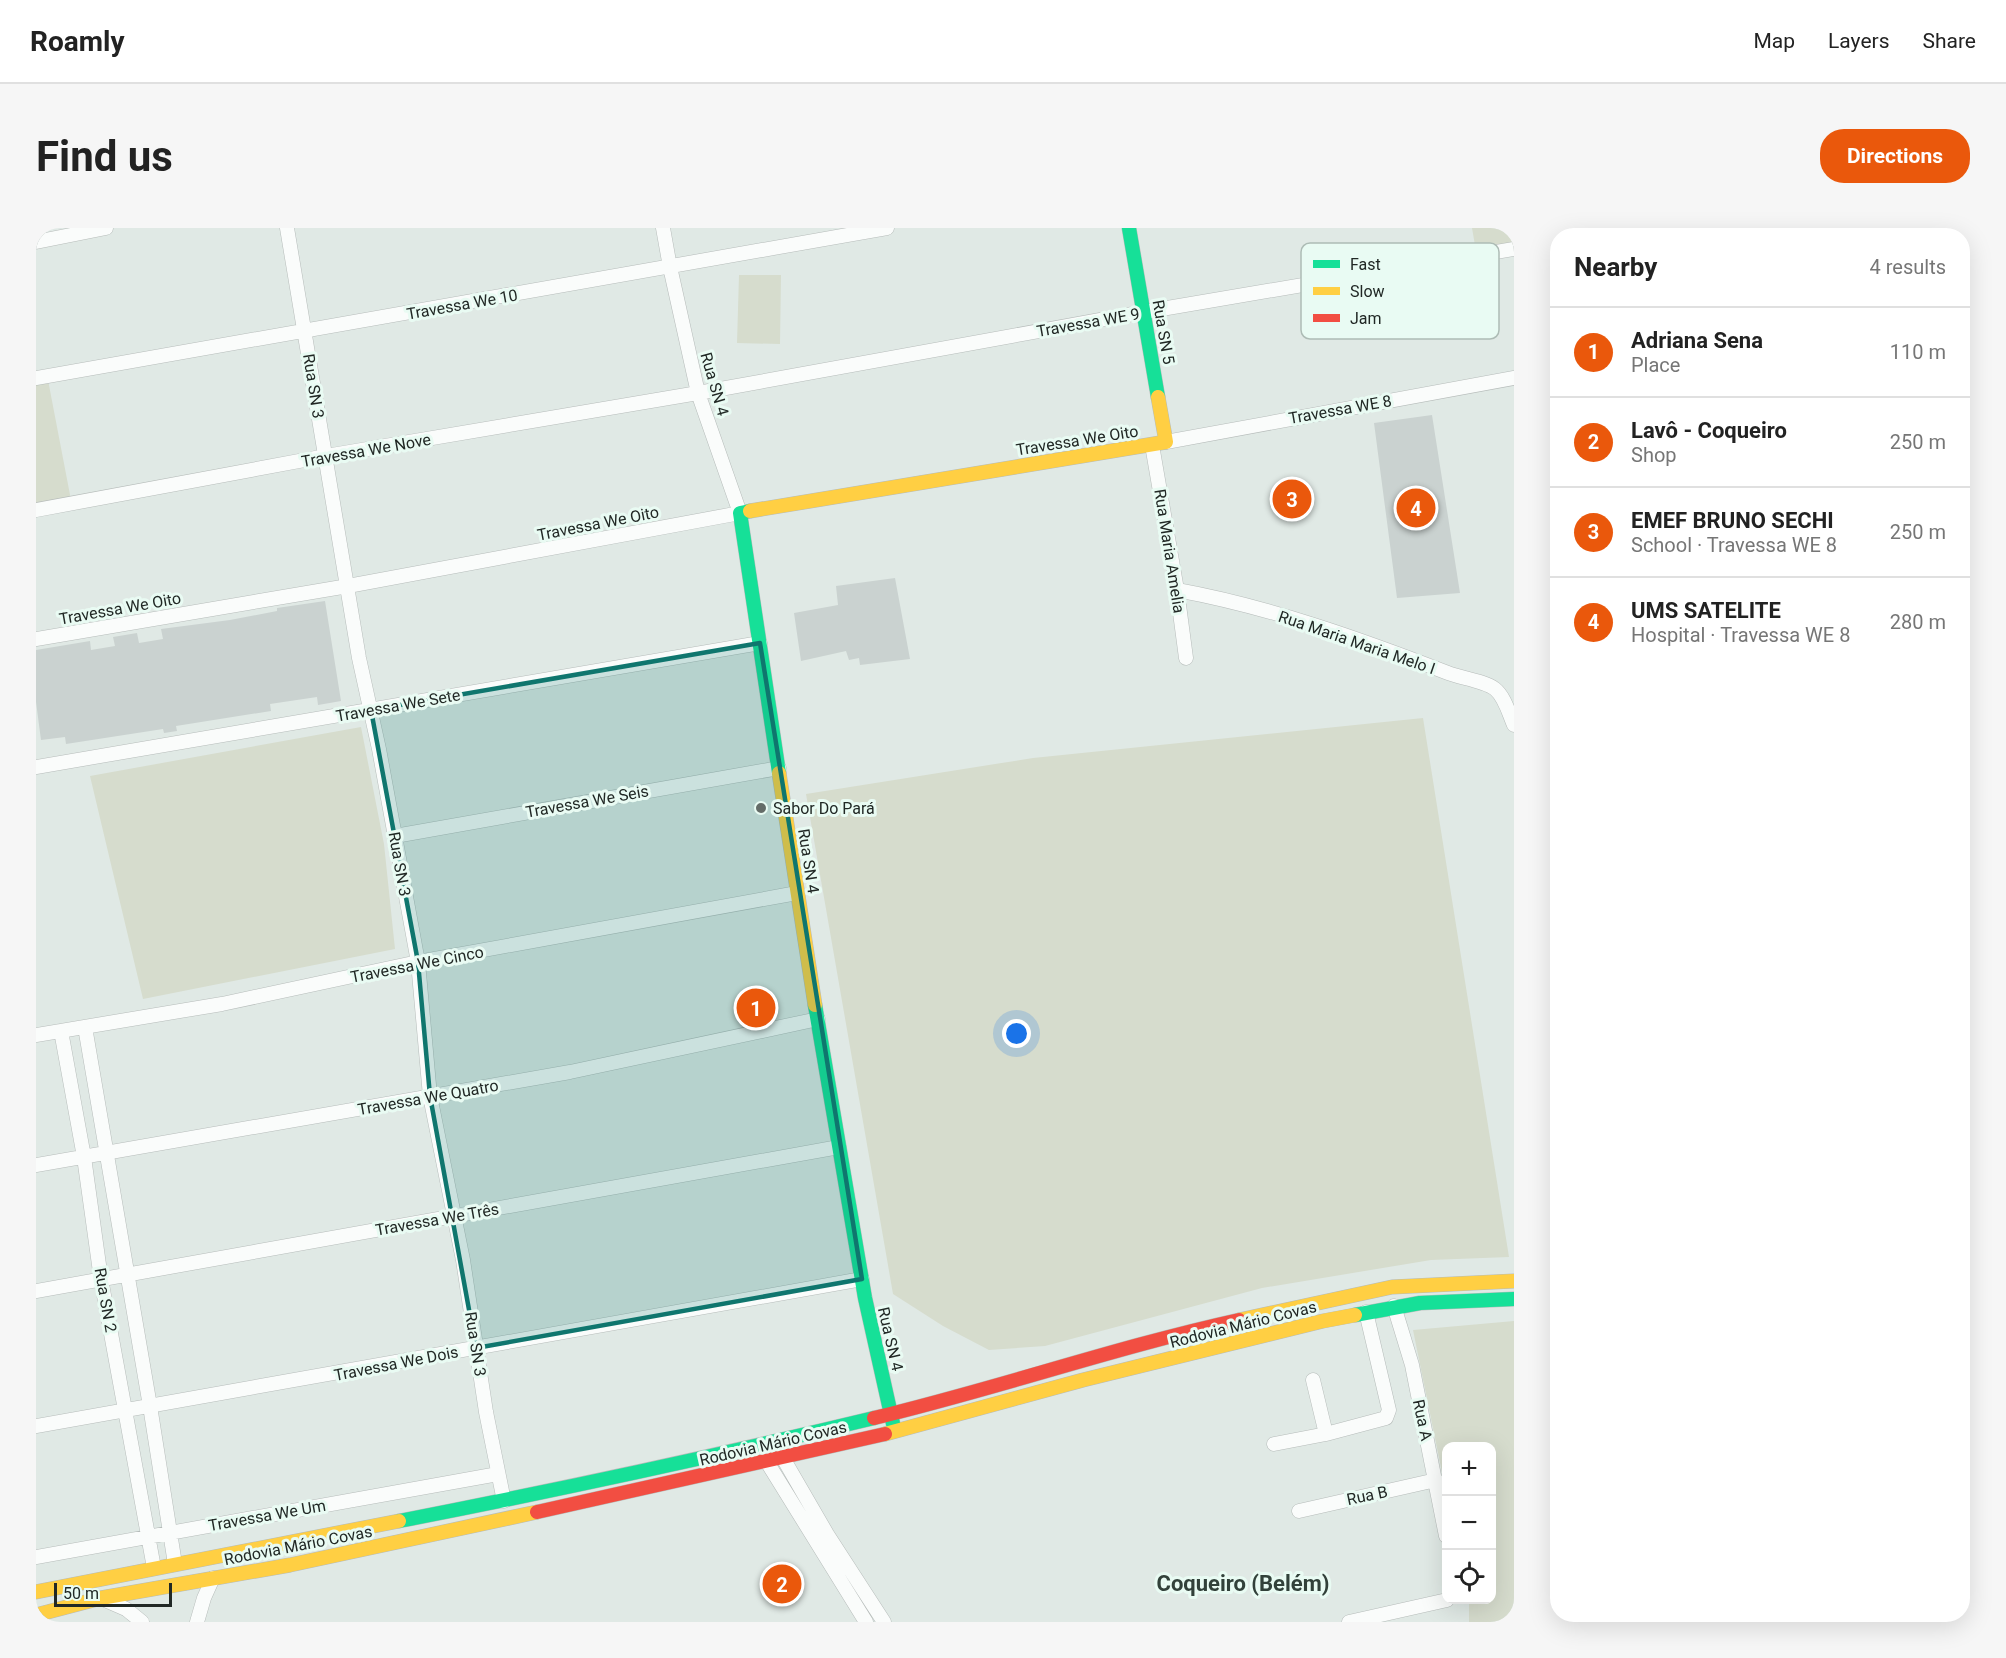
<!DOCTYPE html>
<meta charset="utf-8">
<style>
body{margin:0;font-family:Roboto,sans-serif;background:#f6f6f6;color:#222}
.controls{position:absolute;right:18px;bottom:18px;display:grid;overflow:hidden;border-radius:12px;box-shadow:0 6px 24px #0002}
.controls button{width:54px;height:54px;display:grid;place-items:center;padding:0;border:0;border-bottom:2px solid #e0e0e0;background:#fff;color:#222;font:30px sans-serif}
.scale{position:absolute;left:18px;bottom:15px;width:118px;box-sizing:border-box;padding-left:6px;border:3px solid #212825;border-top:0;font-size:16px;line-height:21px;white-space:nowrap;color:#212825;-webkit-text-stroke:4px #e9fbf3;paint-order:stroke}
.you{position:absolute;left:981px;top:806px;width:21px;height:21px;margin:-15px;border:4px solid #fff;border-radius:50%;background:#1a73e8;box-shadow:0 0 0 9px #1a73e833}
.badge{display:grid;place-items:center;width:39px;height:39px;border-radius:50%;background:#ea580c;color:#fff;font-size:20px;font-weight:700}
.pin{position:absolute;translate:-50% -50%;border:3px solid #fff;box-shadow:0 2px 6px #0006}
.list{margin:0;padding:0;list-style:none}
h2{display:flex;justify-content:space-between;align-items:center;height:78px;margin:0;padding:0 24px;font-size:26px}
h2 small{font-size:20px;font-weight:400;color:#767676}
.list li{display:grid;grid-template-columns:39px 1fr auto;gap:18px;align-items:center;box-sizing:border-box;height:90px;padding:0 24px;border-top:2px solid #e0e0e0}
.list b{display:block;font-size:22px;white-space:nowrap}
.list p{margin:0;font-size:20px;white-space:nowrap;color:#767676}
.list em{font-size:20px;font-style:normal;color:#767676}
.icon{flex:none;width:33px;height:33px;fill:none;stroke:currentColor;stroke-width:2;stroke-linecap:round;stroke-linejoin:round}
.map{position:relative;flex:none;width:1478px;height:1394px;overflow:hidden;border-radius:24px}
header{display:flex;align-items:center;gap:36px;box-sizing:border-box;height:84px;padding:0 30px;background:#fff;border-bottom:2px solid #e0e0e0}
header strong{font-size:28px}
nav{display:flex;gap:33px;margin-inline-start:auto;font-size:21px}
.intro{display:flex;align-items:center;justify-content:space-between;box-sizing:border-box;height:144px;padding:0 36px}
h1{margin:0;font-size:42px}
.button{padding:15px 27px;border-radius:24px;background:#ea580c;color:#fff;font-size:21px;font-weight:700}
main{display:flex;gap:36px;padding:0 36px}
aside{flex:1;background:#fff;border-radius:24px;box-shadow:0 6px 24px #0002}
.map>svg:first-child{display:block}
.green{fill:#d6dccd}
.building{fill:#cad2d0}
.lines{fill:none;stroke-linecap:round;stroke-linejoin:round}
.street-casing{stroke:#b6bcba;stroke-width:15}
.fast-casing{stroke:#b6bcba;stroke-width:15}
.slow-casing{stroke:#b6bcba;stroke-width:15}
.jam-casing{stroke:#b6bcba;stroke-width:15}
.street{stroke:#fafcfb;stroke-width:14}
.fast{stroke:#16e098;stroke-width:14}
.slow{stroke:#ffcf43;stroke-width:14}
.jam{stroke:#f24e42;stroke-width:14}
.marked{fill:#0f766e;fill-opacity:0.2;stroke:#0f766e;stroke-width:4.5;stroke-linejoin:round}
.poi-dot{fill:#646c68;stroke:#e9fbf3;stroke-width:2}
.labels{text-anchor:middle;stroke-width:6;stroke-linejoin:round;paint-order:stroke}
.street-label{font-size:16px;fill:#212825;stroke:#e9fbf3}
.poi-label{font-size:16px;fill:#212825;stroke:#e9fbf3;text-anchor:start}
.district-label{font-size:22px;font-weight:bold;fill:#32413a;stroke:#e9fbf3}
.key{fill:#e9fbf3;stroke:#adbcb5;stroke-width:1.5}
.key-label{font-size:16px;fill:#212825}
</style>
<header>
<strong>Roamly</strong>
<nav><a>Map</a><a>Layers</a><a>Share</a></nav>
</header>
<div class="intro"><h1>Find us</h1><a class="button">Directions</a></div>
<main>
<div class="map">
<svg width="1478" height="1394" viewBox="0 0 1478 1394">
<rect width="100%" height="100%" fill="#e0e9e5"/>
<path class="green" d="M1436,0H1478V23L1441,29Z
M703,47H745L744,116L701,115Z
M12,152L35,272L0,278V155Z
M1387,490L1473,1029L1395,1032L1226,1060L1009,1118L953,1122L907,1098L857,1066L770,566L997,530Z
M325,499L348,616L359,721L107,771L54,548Z
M1478,1093V1394H1433V1372H1456V1218H1410V1264L1377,1102Z"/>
<path class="building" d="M1396,187L1424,365L1361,370L1338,195Z
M859,350L874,431L824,437L823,430L813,432L810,423L765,433L758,385L802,377L800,358Z
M289,373L305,473L282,477L281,469L234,476L235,483L140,498L141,503L128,505L127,501L30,516L29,509L5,512L0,474V422L54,413L55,422L79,418L77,409L101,405L103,415L127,411L125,401L194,392L241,383V380Z
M730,765L735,789L709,794L705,770Z"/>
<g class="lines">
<defs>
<path id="street" d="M251,0L323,430L343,521L382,734L394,868L427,1032L450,1184L468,1273
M0,14L70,0
M0,150L851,0
M1130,214L1478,150
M1116,217L1141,362L1150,430
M0,282L290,228L662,165L1108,84L1478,21
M1141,362C1234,379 1324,411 1412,445C1425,450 1449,453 1459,461C1469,469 1473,486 1478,497
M0,411L312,358L704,285L662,165L634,39L627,0
M0,539L724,415
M359,608L743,540
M49,799L114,1178L139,1336
M25,803L48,929L65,1051L118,1340
M0,807L186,776L382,734L761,665
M0,937L534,844L782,791
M0,1063L803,919
M1358,1078L1376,1137L1410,1308
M1277,1152L1290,1206
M0,1198L826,1051
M1238,1216L1290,1206L1350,1190L1353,1182L1330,1084
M747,1230L791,1306L848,1394
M731,1234L830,1394
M1263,1283L1400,1252
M0,1329L462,1246
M67,1371L90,1381L106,1394
M161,1394L168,1370L177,1350
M1313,1394L1411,1372"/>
<path id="fast" d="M1093,0L1122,169
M714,283L704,285L743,545
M779,777L829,1070L858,1200
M1319,1087L1384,1075L1478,1071
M363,1293C522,1262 680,1228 838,1190"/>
<path id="slow" d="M714,283L1130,214L1122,169
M743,545L779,777
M1203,1092L1356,1059L1478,1053
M849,1206L1047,1152L1287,1093L1319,1087
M0,1364L363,1293
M0,1387L65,1370L254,1337L501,1284"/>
<path id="jam" d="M838,1190C960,1161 1080,1119 1203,1092
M501,1284L849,1206"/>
</defs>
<use href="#street" class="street-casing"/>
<use href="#fast" class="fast-casing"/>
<use href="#slow" class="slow-casing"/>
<use href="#jam" class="jam-casing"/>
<use href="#street" class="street"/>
<use href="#fast" class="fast"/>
<use href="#slow" class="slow"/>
<use href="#jam" class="jam"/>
</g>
<path class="marked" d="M724,415L826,1051L440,1120L394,868L382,734L335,482Z"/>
<circle class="poi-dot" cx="725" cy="580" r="6"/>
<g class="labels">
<g class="street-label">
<text transform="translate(426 76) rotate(-10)" y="6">Travessa We 10</text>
<text transform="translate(1052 94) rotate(-10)" y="6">Travessa WE 9</text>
<text transform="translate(1128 104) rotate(80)" y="6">Rua SN 5</text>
<text transform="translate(679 156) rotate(74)" y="6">Rua SN 4</text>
<text transform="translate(278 158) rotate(81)" y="6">Rua SN 3</text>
<text transform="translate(1304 181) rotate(-10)" y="6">Travessa WE 8</text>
<text transform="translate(1041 212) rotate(-9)" y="6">Travessa We Oito</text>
<text transform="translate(330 222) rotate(-10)" y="6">Travessa We Nove</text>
<text transform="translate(562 295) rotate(-11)" y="6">Travessa We Oito</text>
<text transform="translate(1134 323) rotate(81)" y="6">Rua Maria Amelia</text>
<text transform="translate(84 380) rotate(-10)" y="6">Travessa We Oito</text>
<text transform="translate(1321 414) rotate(19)" y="6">Rua Maria Maria Melo I</text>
<text transform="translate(362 477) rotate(-10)" y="6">Travessa We Sete</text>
<text transform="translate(551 573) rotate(-10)" y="6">Travessa We Seis</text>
<text transform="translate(773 633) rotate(81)" y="6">Rua SN 4</text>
<text transform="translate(364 636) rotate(80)" y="6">Rua SN 3</text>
<text transform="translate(381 736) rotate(-11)" y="6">Travessa We Cinco</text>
<text transform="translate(392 869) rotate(-10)" y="6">Travessa We Quatro</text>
<text transform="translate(401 991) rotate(-10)" y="6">Travessa We Três</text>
<text transform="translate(70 1072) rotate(80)" y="6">Rua SN 2</text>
<text transform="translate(1207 1096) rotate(-14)" y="6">Rodovia Mário Covas</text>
<text transform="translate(855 1111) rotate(77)" y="6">Rua SN 4</text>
<text transform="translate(440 1116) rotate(81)" y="6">Rua SN 3</text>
<text transform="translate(360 1135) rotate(-11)" y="6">Travessa We Dois</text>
<text transform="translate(1387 1192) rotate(78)" y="6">Rua A</text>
<text transform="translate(737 1215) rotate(-13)" y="6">Rodovia Mário Covas</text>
<text transform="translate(1331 1267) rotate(-12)" y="6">Rua B</text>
<text transform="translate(231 1287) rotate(-10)" y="6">Travessa We Um</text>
<text transform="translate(262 1317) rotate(-11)" y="6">Rodovia Mário Covas</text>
</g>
<g class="poi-label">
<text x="737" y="586">Sabor Do Pará</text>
</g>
<g class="district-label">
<text x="1207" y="1363">Coqueiro (Belém)</text>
</g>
</g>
<rect x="1265" y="15" width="198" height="96" rx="9" class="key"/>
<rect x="1277" y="32" width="27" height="8" fill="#16e098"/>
<rect x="1277" y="59" width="27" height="8" fill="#ffcf43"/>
<rect x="1277" y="86" width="27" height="8" fill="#f24e42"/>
<g class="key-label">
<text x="1314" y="42">Fast</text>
<text x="1314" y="69">Slow</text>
<text x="1314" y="96">Jam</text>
</g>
</svg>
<div class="controls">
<button>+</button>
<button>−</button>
<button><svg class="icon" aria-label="locate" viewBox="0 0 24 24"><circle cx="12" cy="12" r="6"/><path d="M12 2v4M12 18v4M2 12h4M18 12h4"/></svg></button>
</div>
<div class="scale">50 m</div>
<div class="you"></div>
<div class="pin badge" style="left:720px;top:780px">1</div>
<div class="pin badge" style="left:746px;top:1356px">2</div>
<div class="pin badge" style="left:1256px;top:271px">3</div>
<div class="pin badge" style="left:1380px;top:280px">4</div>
</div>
<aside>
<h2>Nearby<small>4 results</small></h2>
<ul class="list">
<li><span class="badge">1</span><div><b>Adriana Sena</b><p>Place</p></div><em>110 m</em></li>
<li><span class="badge">2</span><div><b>Lavô - Coqueiro</b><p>Shop</p></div><em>250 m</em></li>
<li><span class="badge">3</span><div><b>EMEF BRUNO SECHI</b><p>School · Travessa WE 8</p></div><em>250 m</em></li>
<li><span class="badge">4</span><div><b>UMS SATELITE</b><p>Hospital · Travessa WE 8</p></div><em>280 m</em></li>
</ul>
</aside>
</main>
